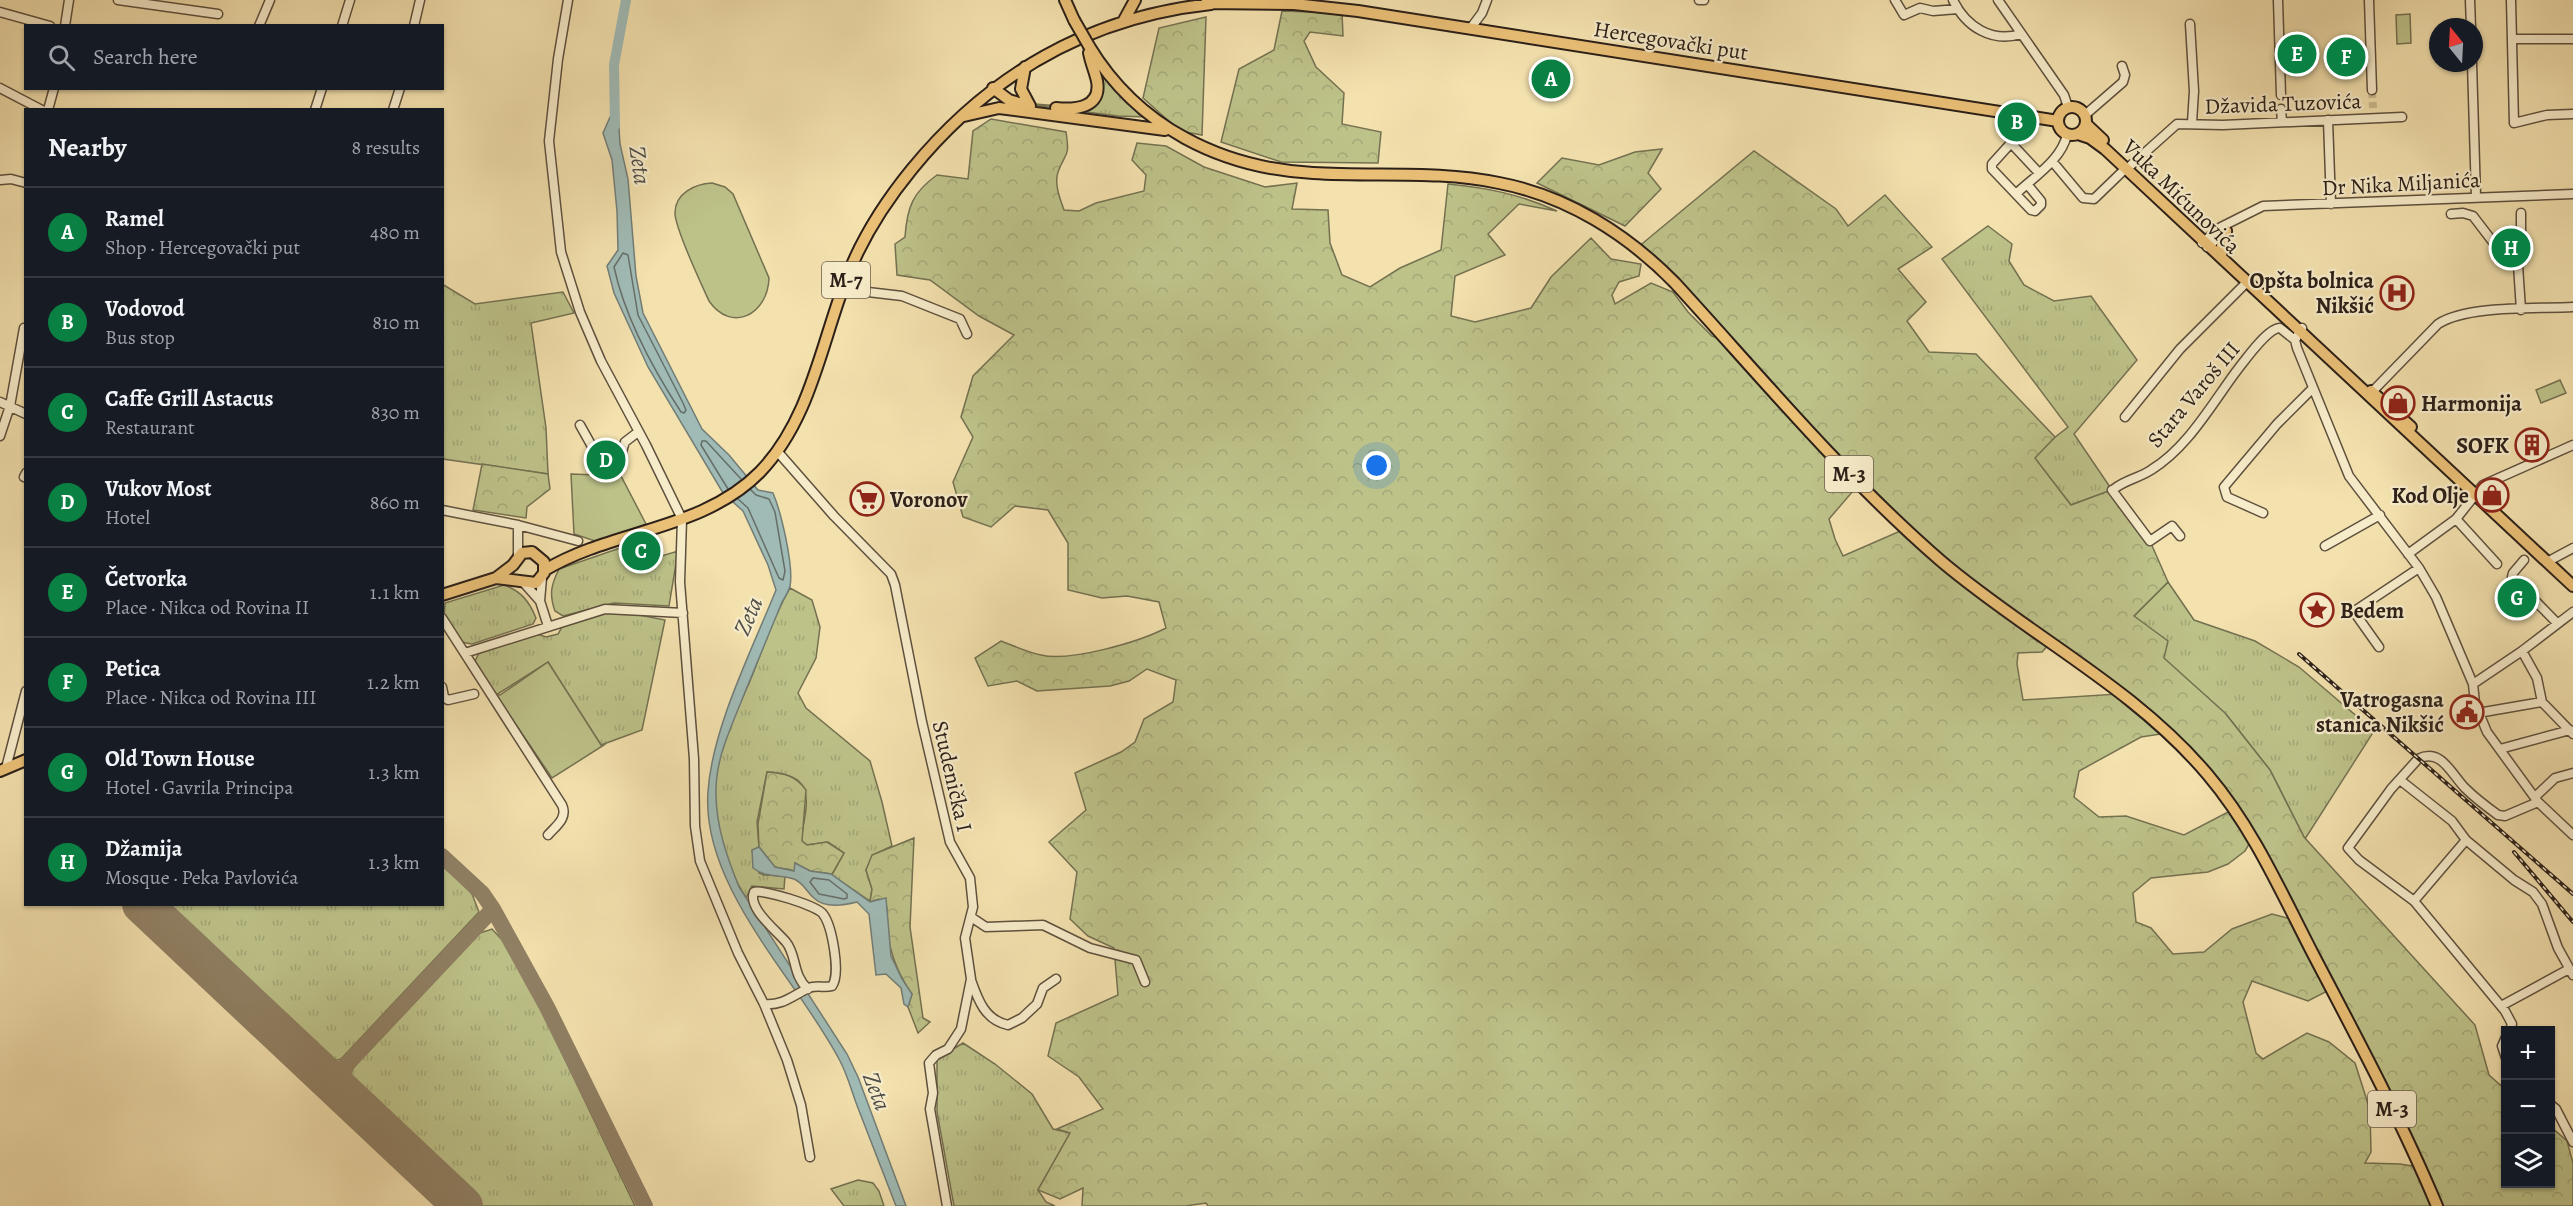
<!DOCTYPE html>
<meta charset="utf-8">
<style>
body{margin:0;font-family:Alegreya,serif;background:#20242c;color:#f1f3f6}
.controls{position:absolute;right:18px;bottom:18px;display:grid;overflow:hidden;border-radius:0px;box-shadow:0 2px 4px #0004}
.controls button{width:54px;height:54px;display:grid;place-items:center;padding:0;border:0;border-bottom:2px solid #363941;background:#171b24;color:#f1f3f6;font:30px sans-serif}
.compass{position:absolute;left:2429px;top:18px;width:54px;height:54px;border-radius:50%;background:#171b24;box-shadow:0 2px 4px #0004;rotate:342deg}
.you{position:absolute;left:1377px;top:466px;width:21px;height:21px;margin:-15px;border:4px solid #fff;border-radius:50%;background:#1a73e8;box-shadow:0 0 0 9px #1a73e833}
.badge{display:grid;place-items:center;width:39px;height:39px;border-radius:50%;background:#0b8043;color:#fff;font-size:20px;font-weight:700}
.pin{position:absolute;translate:-50% -50%;border:3px solid #fff;box-shadow:0 2px 6px #0006}
.list{margin:0;padding:0;list-style:none}
h2{display:flex;justify-content:space-between;align-items:center;height:78px;margin:0;padding:0 24px;font-size:26px}
h2 small{font-size:20px;font-weight:400;color:#9ea1a6}
.list li{display:grid;grid-template-columns:39px 1fr auto;gap:18px;align-items:center;box-sizing:border-box;height:90px;padding:0 24px;border-top:2px solid #363941}
.list b{display:block;font-size:22px;white-space:nowrap}
.list p{margin:0;font-size:20px;white-space:nowrap;color:#9ea1a6}
.list em{font-size:20px;font-style:normal;color:#9ea1a6}
.icon{flex:none;width:33px;height:33px;fill:none;stroke:currentColor;stroke-width:2;stroke-linecap:round;stroke-linejoin:round}
.map{position:relative;flex:none;width:2573px;height:1206px;overflow:hidden}
.search{position:absolute;background:#171b24;box-shadow:0 2px 4px #0004;left:24px;top:24px;width:420px;height:66px;display:flex;align-items:center;gap:15px;box-sizing:border-box;padding:0 21px;border-radius:0px;color:#9ea1a6;font-size:22px}
.panel{position:absolute;background:#171b24;box-shadow:0 2px 4px #0004;left:24px;top:108px;width:420px;height:798px;border-radius:0px}
.map>svg:first-child{display:block}
.grass{fill:url(#grass-tufts);stroke:#747151;stroke-width:1.5}
.forest{fill:url(#forest-crowns);stroke:#747151;stroke-width:1.5;fill-rule:evenodd}
.green{fill:#bdc289;stroke:#747151;stroke-width:1.5}
.water{fill:#a0bbb6;stroke:#727d77;stroke-width:1.5}
.lines{fill:none;stroke-linecap:round;stroke-linejoin:round}
.shore{stroke:#666e68;stroke-width:1.5}
.river{stroke:#a0bbb6;stroke-width:10}
.taxiway{stroke:#908064;stroke-width:16}
.runway{stroke:#908064;stroke-width:40}
.minor-tunnel{stroke:#cbba90;stroke-width:8;stroke-dasharray:8 4;stroke-linecap:butt}
.minor-casing{stroke:#5e503e;stroke-width:11}
.major-casing{stroke:#2c2019;stroke-width:14}
.minor{stroke:#f7ecca;stroke-width:8}
.major{stroke:#eac077;stroke-width:10}
.rail-casing{stroke:#2c2019;stroke-width:4}
.rail{stroke:#f7ecca;stroke-width:1.5;stroke-dasharray:4.5;stroke-linecap:butt}
.major-bridge-casing{stroke:#2c2019;stroke-width:14;stroke-linecap:butt}
.major-bridge{stroke:#eac077;stroke-width:10}
.labels{text-anchor:middle;stroke-width:4.5;stroke-linejoin:round;paint-order:stroke}
.shield{fill:#f7ecca;stroke:#695d4e;stroke-width:1.5}
.shield-label{font-size:21px;font-weight:bold;fill:#2c2019}
.street-label{font-size:22px;fill:#2c2019;stroke:#f7ecca}
.poi-label{font-size:22px;font-weight:bold;fill:#2c2019;stroke:#f7ecca;text-anchor:end}
.water-label{font-size:24px;font-style:italic;fill:#4f4e48;stroke:#f7ecca}
</style>
<div class="map">
<svg width="2573" height="1206" viewBox="0 0 2573 1206">
<defs>
<pattern id="grass-tufts" width="24" height="20" patternUnits="userSpaceOnUse" patternTransform="scale(1.5)"><rect width="24" height="20" fill="#bdc289"/><path d="M3 7l-1-3M5 7V3M7 7l1-3M15 17l-1-3M17 17v-4M19 17l1-3" fill="none" stroke="#a3a676"/></pattern>
<pattern id="forest-crowns" width="20" height="18" patternUnits="userSpaceOnUse" patternTransform="scale(1.5)"><rect width="20" height="18" fill="#bdc289"/><path d="M2 6a3 3 0 1 1 6 0M12 15a3 3 0 1 1 6 0" fill="none" stroke="#a3a676"/></pattern>
</defs>
<rect width="100%" height="100%" fill="#f3e1ae"/>
<filter id="stains"><feTurbulence type="fractalNoise" baseFrequency=".00333" numOctaves="4"/><feColorMatrix values="0 0 0 0 .2 0 0 0 0 .09 0 0 0 0 .02 0 0 0 .5 -.17"/></filter>
<radialGradient id="worn" r=".72"><stop offset=".6" stop-color="#630" stop-opacity="0"/><stop offset="1" stop-color="#630" stop-opacity=".3"/></radialGradient>
<path class="grass" d="M1094,63L1146,117L1118,116L1008,102L1072,107L1095,99Z
M1988,226L2012,244L2009,261L2024,285L2054,301L2091,296L2137,360L2074,434L2112,490L2071,505L2034,458L2054,438L2068,427L1942,259Z
M442,284L475,304L563,292L574,313L531,323L546,428L548,474L443,459Z
M623,547L635,564L678,551L669,606L614,603L563,616L555,611C549,594 551,585 559,569Z
M2168,582L2194,620L2255,641L2299,667L2374,731L2305,839L2270,770L2226,714L2163,659L2134,616Z
M504,585C521,591 529,601 536,618L533,624L472,644L461,642L444,616L445,603Z
M790,588L812,600L820,627L816,658L798,693L806,708L870,761L882,802L892,846L873,855L866,870L872,889L870,901L832,875L844,853L828,842L807,845L801,840C807,802 818,774 767,772L757,822L759,847L752,851L759,873L764,875L785,876L784,889L752,886L746,898C724,863 710,812 717,770C723,738 739,707 752,676C764,646 774,616 790,588Z
M607,613H629L665,620L642,730L601,745L548,662L496,695L475,661L479,653L537,634L546,637L558,634L562,627Z
M443,863L472,894L479,912L341,1059L334,1061L327,1059L164,905L442,904Z
M492,929L503,941L542,1011L635,1206H481L352,1081L350,1075L354,1067L480,933Z
M963,1043L995,1064L1032,1094L1053,1129L1070,1133L1038,1190L1046,1202L1055,1206H954L937,1112V1059Z
M858,1180L873,1183L879,1191L884,1206H844L831,1189Z"/>
<path class="forest" d="M1282,11L1342,13L1343,36L1310,32L1304,41L1316,67L1344,93L1342,124L1381,132L1378,163L1281,162L1221,142L1239,69L1274,50Z
M1206,17L1202,135L1180,131L1143,98L1159,28Z
M991,119L1066,132C1070,158 1066,151 1058,172C1054,184 1060,199 1064,210L1079,211L1096,203L1144,191L1146,175L1132,160L1137,143L1166,146L1204,167L1265,187L1297,183L1292,209L1328,210L1330,243L1342,275L1370,287L1400,268L1441,250L1448,184C1488,188 1519,194 1557,211L1519,204L1488,234L1505,255L1455,276L1451,316L1475,322L1531,308L1551,277L1591,238L1611,259L1641,264L1639,276L1619,282L1612,295L1615,304L1651,283L1673,292L1688,312L1712,336L1728,342L1637,248L1754,151L1836,209L1848,226L1885,195L1932,247L1898,269L1926,302L1907,321L1929,352L1976,354L2055,437L2035,458L2071,505L2114,489L2150,541L2168,582L2134,616L2168,641L2164,658L2225,713L2270,770L2304,837L2475,1025L2489,1075L2505,1089L2506,1184H2550L2551,1127L2567,1141L2573,1163V1206H1208L1206,1203L1185,1206H1082L1083,1188L1060,1199L1038,1190L1070,1133L1057,1129L1103,1109L1079,1077L1048,1056L1056,1023L1118,995L1114,948L1088,936L1070,919L1077,872L1049,842L1086,810L1075,773L1121,752L1135,742L1144,719L1173,702L1176,680L1147,669L1129,681L1110,686L1037,691L1017,681L988,686L975,658L1001,641C1014,646 1027,652 1041,655C1070,662 1139,642 1166,628L1159,602L1127,596L1102,598L1068,590V543L1048,510L1015,506L991,527L963,517L953,482L973,437L961,417L973,376L1014,335L979,316L930,280L897,275L895,244L905,237C907,207 913,192 937,175L968,179L973,131ZM1859,484L1905,529L1843,556L1835,539L1829,519ZM2051,642L2119,694L2023,700L2017,664L2018,653L2042,652ZM2167,733L2234,809L2184,835L2126,816L2099,817L2074,797L2079,771L2141,737ZM2252,839L2295,920L2272,914L2232,929L2204,952L2173,954L2151,928L2136,922L2133,893L2151,878L2208,872L2228,864L2245,851ZM2252,981L2308,1001L2331,989L2419,1167L2400,1164L2365,1163L2371,1152L2370,1110L2355,1063L2329,1042L2307,1033L2263,1059L2256,1053L2243,1002Z
M1662,149L1648,173L1661,189L1625,226L1537,183L1562,158L1599,165L1635,152Z
M482,464L548,474L550,489L527,507L526,518L473,510Z
M767,772C784,773 796,776 806,790L802,841L807,845L827,842L844,853L832,874L810,871L795,863V871L775,867L759,847L758,824Z
M914,838L910,927L923,1018L930,1022L918,1033L908,1007L912,994C893,967 885,940 887,908L879,899L870,902L872,889L866,870L872,855Z"/>
<path class="green" d="M2410,14L2411,43L2397,44L2396,15Z
M712,183L725,187L733,194L769,278C768,314 732,334 709,301C701,283 675,229 675,213C675,193 695,184 712,183Z
M2560,380L2566,393L2541,403L2536,390Z
M571,474L621,476L646,524L598,542L574,534Z
M548,662L601,745H604L552,778L496,695H500Z"/>
<path class="water" d="M614,113H618L620,144L628,179L636,276L643,313L702,429L729,455L758,490L773,493C781,512 794,566 790,586C789,591 785,597 782,602C769,634 756,665 743,697C731,728 715,759 716,794C716,826 727,857 739,887L847,1054L858,1077L906,1206H896C883,1173 871,1141 858,1108C852,1093 848,1076 840,1061C799,981 701,888 708,792C712,728 752,650 776,590L768,565L743,511L723,493L648,367L614,293L607,266L618,250L617,211L612,160L603,133L611,115Z
M759,847L775,867L794,871L795,863L810,871L831,874L870,902L886,898L891,956L902,979L912,994L908,1007L904,1004L901,988L886,974L876,975L869,914L857,902C845,905 825,908 815,899C806,892 805,884 794,879C779,874 766,878 753,868L752,850Z"/>
<g class="lines">
<path class="shore" d="M623,253L628,255L638,315L683,403L686,410L684,413L681,412C653,369 625,318 614,267Z
M728,489L701,445L702,441H706L741,479
M738,499L748,508L779,578L783,580L785,571L775,512L769,499L756,495L750,489
M813,878L829,880L847,894V898L844,899L819,894L810,882Z"/>
<path class="river" d="M615,125L614,65L626,0"/>
<path class="taxiway" d="M442,856L482,893L493,909L547,1007L645,1206
M331,1081L493,909"/>
<path class="runway" d="M142,904L463,1206"/>
<path class="minor-tunnel" d="M2372,90L2373,108"/>
<defs>
<path id="minor" d="M118,0L218,14
M568,0L558,59L549,141L561,252L580,312L601,361L646,445L682,519L680,582L694,759L695,826L700,861L738,953L764,1004L787,1060L801,1105L810,1157
M1699,0H1704
M1895,0L1904,15L1920,8L1933,11L1958,9
M1953,0C1966,27 1992,43 2021,34
M1998,0L2064,95L2068,107
M2278,0L2281,95
M2369,0L2372,90
M2470,0L2471,27
M2511,0L2514,123L2547,115L2573,114
M0,12L50,26
M2190,24L2194,91L2192,123
M65,26L69,0
M259,26L270,0
M342,26L350,0
M414,26L420,0
M1470,29L1482,13L1487,0
M2512,39H2573
M2472,63L2476,197
M0,88L42,110
M2281,109L2282,122
M48,110L54,88
M315,110L322,88
M393,110L400,88
M2003,114L2011,143L2039,173
M2085,115L2123,82L2125,75L2122,66
M2328,120L2331,204
M2011,143L1992,164V169L2031,210L2035,211L2041,205V201L2027,184
M2052,161L2083,198L2094,199L2125,169
M2130,166L2177,124L2223,125L2402,117
M0,180L11,179L26,183
M2017,193C2035,176 2061,160 2067,135
M2521,213V262L2518,265L2521,310
M2451,214L2463,213L2473,216L2509,263L2518,265
M2202,243L2221,227L2263,206L2573,194
M2207,247L2227,231
M844,283L868,292L902,296L960,319L967,334
M2302,328L2295,340L2297,348L2349,476L2419,568L2436,597L2473,684L2475,703L2487,732L2538,802L2573,835
M2369,395L2438,324C2467,305 2536,309 2573,307
M0,402L26,414
M2125,417L2180,349L2246,283
M580,425L594,450L599,466L606,469C622,466 620,455 625,442L638,432
M0,436L10,406L24,328
M777,451L834,516L891,574L895,585L922,722L950,842L970,878L973,907L965,938L971,979L961,1029L948,1049L936,1055L929,1063L933,1093L930,1109L947,1206
M24,477L26,473
M2114,489C2125,480 2139,478 2151,470C2187,448 2210,407 2235,373C2243,363 2267,328 2280,328L2295,340
M2112,490L2150,541L2172,526L2180,536
M442,510L518,525V556
M2263,513L2227,497L2224,487L2277,424L2312,389
M2456,519L2497,564
M518,525L578,541
M2325,546L2380,515
M2408,554L2456,519L2483,485L2573,445
M2524,560L2513,573L2512,577L2557,623
M2547,562L2573,548
M542,578L540,601L548,626
M524,583L540,601
M442,618L562,805C568,818 556,826 548,835
M2379,647L2357,616L2356,610L2419,568
M2522,651L2537,678L2542,702
M465,653L605,609L683,613
M2473,684L2522,651L2573,612
M442,687L444,697L448,700L474,694
M2478,713L2542,702L2573,734
M2500,749L2570,730
M6,768L26,691
M2400,780L2452,821L2466,840L2514,880L2533,892L2542,904L2558,948L2573,975
M2535,797L2555,778L2573,773
M2414,901L2466,840
M971,917L986,927L1043,925L1090,948L1136,960L1145,982
M971,980C978,1000 985,1020 1008,1025L1022,1018L1037,1004L1043,988L1056,979
M764,1004C783,1006 793,995 809,988C816,985 825,988 832,986C841,974 832,926 823,914C818,906 763,889 754,892C747,908 777,931 786,942C797,955 792,975 808,989
M2501,1006L2569,969
M2510,1030L2512,1024L2505,1011L2414,901L2359,860L2348,848L2391,789L2418,759C2441,747 2452,775 2465,788C2475,798 2487,807 2498,815L2505,816L2538,802
M2506,1037L2502,1046L2506,1058
M2550,1104L2556,1109L2573,1142"/>
<path id="major" d="M1065,0L1074,20
M1206,3L1294,4L1358,11L2058,121
M1123,22L1135,0
M1089,46C1138,127 1221,168 1313,173C1375,177 1438,170 1499,183C1567,196 1627,234 1675,283C1761,377 1844,477 1941,561C2028,635 2134,687 2208,775C2253,828 2281,892 2313,954C2356,1036 2401,1120 2437,1206
M1025,67L1021,89L1030,106
M993,88L1009,100L1029,106
M2058 121a14 14 0 1 1 28 0a14 14 0 1 1-28 0Z
M1056,108C1075,110 1102,108 1097,81C1095,72 1091,63 1089,53
M964,116L999,108L1165,130
M2086,124L2103,140
M2078,134L2090,138L2105,149L2573,586
M2222,252V241L2226,231
M2371,391L2411,427
M545,570C613,529 702,531 760,472C811,419 821,343 847,277C862,238 885,202 912,169C989,75 1089,17 1211,4
M442,595L496,578L513,565L522,553L532,552L544,562V573L536,583L496,578
M0,771L26,760"/>
</defs>
<use href="#minor" class="minor-casing"/>
<use href="#major" class="major-casing"/>
<use href="#minor" class="minor"/>
<use href="#major" class="major"/>
<defs>
<path id="rail" d="M2299,654L2573,894
M2514,852L2573,922"/>
</defs>
<use href="#rail" class="rail-casing"/>
<use href="#rail" class="rail"/>
<defs>
<path id="major-bridge" d="M1074,20L1089,46"/>
</defs>
<use href="#major-bridge" class="major-bridge-casing"/>
<use href="#major-bridge" class="major-bridge"/>
</g>
<defs>
<symbol id="hospital-ring" viewBox="-11 -11 22 22"><circle r="9.5" fill="#f7ecca" stroke="#8f2418" stroke-width="1.5"/><path d="M-5-5h3v3.5h4V-5h3V5h-3V1.5h-4V5h-3Z" fill="#8f2418"/></symbol>
<symbol id="shop-ring" viewBox="-11 -11 22 22"><circle r="9.5" fill="#f7ecca" stroke="#8f2418" stroke-width="1.5"/><path d="M-5-2.5h2.3a2.7 3.5 0 0 1 5.4 0H5L5.5 6h-11ZM-1.5-2.5h3a1.5 2.3 0 0 0-3 0Z" fill="#8f2418"/></symbol>
<symbol id="building-ring" viewBox="-11 -11 22 22"><circle r="9.5" fill="#f7ecca" stroke="#8f2418" stroke-width="1.5"/><path d="M-4-6H4V6H1V3H-1V6H-4ZM-2.5-4.3h1.7v1.8h-1.7ZM.8-4.3h1.7v1.8H.8ZM-2.5-1h1.7V.8h-1.7ZM.8-1h1.7V.8H.8Z" fill="#8f2418"/></symbol>
<symbol id="supermarket-ring" viewBox="-11 -11 22 22"><circle r="9.5" fill="#f7ecca" stroke="#8f2418" stroke-width="1.5"/><path d="M-6-5.5h2.5l.6 2H6L4.5 2H-2.5L-4.4-4H-6ZM-1.5 3.2a1.3 1.3 0 1 0 .1 0ZM3 3.2a1.3 1.3 0 1 0 .1 0Z" fill="#8f2418"/></symbol>
<symbol id="sight-ring" viewBox="-11 -11 22 22"><circle r="9.5" fill="#f7ecca" stroke="#8f2418" stroke-width="1.5"/><path d="M0-6L1.8-2.2L6-1.7L2.9 1.2L3.7 5.4L0 3.3L-3.7 5.4L-2.9 1.2L-6-1.7L-1.8-2.2Z" fill="#8f2418"/></symbol>
<symbol id="civic-ring" viewBox="-11 -11 22 22"><circle r="9.5" fill="#f7ecca" stroke="#8f2418" stroke-width="1.5"/><path d="M-.6-6.5H3V-4.5H.6V-3L4-1V1h2V6H-6V1h2V-1L-.6-3ZM-1.2 2.5V6h2.4V2.5Z" fill="#8f2418"/></symbol>
</defs>
<g fill-rule="evenodd">
<use href="#hospital-ring" x="2378" y="274" width="38" height="38"/>
<use href="#shop-ring" x="2379" y="384" width="38" height="38"/>
<use href="#building-ring" x="2513" y="426" width="38" height="38"/>
<use href="#shop-ring" x="2473" y="476" width="38" height="38"/>
<use href="#supermarket-ring" x="848" y="480" width="38" height="38"/>
<use href="#sight-ring" x="2298" y="591" width="38" height="38"/>
<use href="#civic-ring" x="2448" y="693" width="38" height="38"/>
</g>
<g class="labels">
<g class="shield">
<rect x="822" y="262" width="48" height="36" rx="4.5"/>
<rect x="1825" y="456" width="48" height="36" rx="4.5"/>
<rect x="2368" y="1091" width="48" height="36" rx="4.5"/>
</g>
<g class="shield-label">
<text x="846" y="287">M-7</text>
<text x="1849" y="481">M-3</text>
<text x="2392" y="1116">M-3</text>
</g>
<g class="street-label">
<text transform="translate(1671 40) rotate(9)" y="8">Hercegovački put</text>
<text transform="translate(2283 103) rotate(-2)" y="8">Džavida Tuzovića</text>
<text transform="translate(2401 183) rotate(-3)" y="8">Dr Nika Miljanića</text>
<text transform="translate(2182 196) rotate(44)" y="8">Vuka Mićunovića</text>
<text transform="translate(2193 394) rotate(-50)" y="8">Stara Varoš III</text>
<text transform="translate(953 776) rotate(77)" y="8">Studenička I</text>
</g>
<g class="poi-label">
<text x="2374" y="288">Opšta bolnica<tspan x="2374" dy="25">Nikšić</tspan></text>
<text x="2421" y="411" text-anchor="start">Harmonija</text>
<text x="2509" y="453">SOFK</text>
<text x="2469" y="503">Kod Olje</text>
<text x="890" y="507" text-anchor="start">Voronov</text>
<text x="2340" y="618" text-anchor="start">Bedem</text>
<text x="2444" y="707">Vatrogasna<tspan x="2444" dy="25">stanica Nikšić</tspan></text>
</g>
<g class="water-label">
<text transform="translate(640 165) rotate(82)" y="8">Zeta</text>
<text transform="translate(748 616) rotate(-67)" y="8">Zeta</text>
<text transform="translate(877 1091) rotate(69)" y="8">Zeta</text>
</g>
</g>
<rect width="100%" height="100%" filter="url(#stains)"/>
<rect width="100%" height="100%" fill="url(#worn)"/>
</svg>
<div class="controls">
<button>+</button>
<button>−</button>
<button><svg class="icon" aria-label="layers" viewBox="0 0 24 24"><path d="M12 4l9 5-9 5-9-5zM3 14l9 5 9-5"/></svg></button>
</div>
<svg class="compass" viewBox="-18 -18 36 36"><path d="M0-13l5 13h-10z" fill="#e53935"/><path d="M0 13l5-13h-10z" fill="#9ea1a6"/></svg>
<div class="you"></div>
<div class="pin badge" style="left:1551px;top:79px">A</div>
<div class="pin badge" style="left:2017px;top:122px">B</div>
<div class="pin badge" style="left:641px;top:551px">C</div>
<div class="pin badge" style="left:606px;top:460px">D</div>
<div class="pin badge" style="left:2297px;top:54px">E</div>
<div class="pin badge" style="left:2346px;top:57px">F</div>
<div class="pin badge" style="left:2517px;top:598px">G</div>
<div class="pin badge" style="left:2511px;top:248px">H</div>
<div class="search"><svg class="icon" aria-label="search" viewBox="0 0 24 24"><circle cx="10" cy="10" r="6"/><path d="M15 15l6 6"/></svg>Search here</div>
<section class="panel">
<h2>Nearby<small>8 results</small></h2>
<ul class="list">
<li><span class="badge">A</span><div><b>Ramel</b><p>Shop · Hercegovački put</p></div><em>480 m</em></li>
<li><span class="badge">B</span><div><b>Vodovod</b><p>Bus stop</p></div><em>810 m</em></li>
<li><span class="badge">C</span><div><b>Caffe Grill Astacus</b><p>Restaurant</p></div><em>830 m</em></li>
<li><span class="badge">D</span><div><b>Vukov Most</b><p>Hotel</p></div><em>860 m</em></li>
<li><span class="badge">E</span><div><b>Četvorka</b><p>Place · Nikca od Rovina II</p></div><em>1.1 km</em></li>
<li><span class="badge">F</span><div><b>Petica</b><p>Place · Nikca od Rovina III</p></div><em>1.2 km</em></li>
<li><span class="badge">G</span><div><b>Old Town House</b><p>Hotel · Gavrila Principa</p></div><em>1.3 km</em></li>
<li><span class="badge">H</span><div><b>Džamija</b><p>Mosque · Peka Pavlovića</p></div><em>1.3 km</em></li>
</ul>
</section>
</div>
